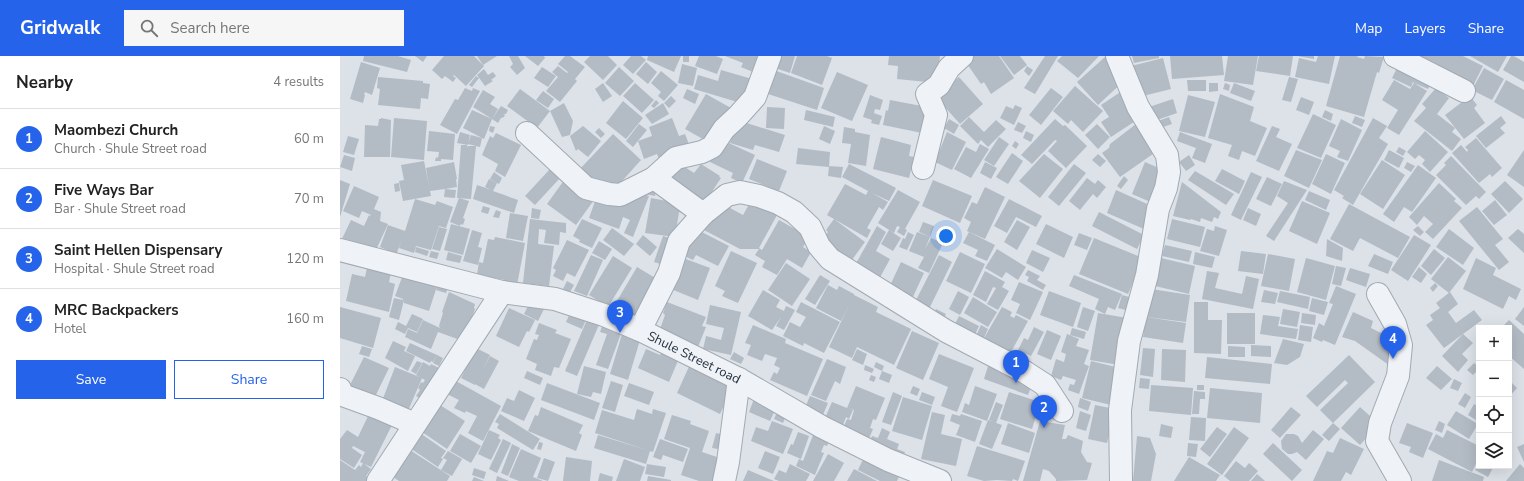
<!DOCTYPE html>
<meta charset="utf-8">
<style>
body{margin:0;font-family:"Nunito Sans",sans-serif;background:#f6f6f6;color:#222}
.controls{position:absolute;right:12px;bottom:12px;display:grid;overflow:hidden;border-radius:0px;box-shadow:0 4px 16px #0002}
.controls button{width:36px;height:36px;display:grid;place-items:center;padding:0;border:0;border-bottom:1px solid #e0e0e0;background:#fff;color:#222;font:20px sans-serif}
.you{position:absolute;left:606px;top:180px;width:14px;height:14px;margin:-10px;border:3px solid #fff;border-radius:50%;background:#1a73e8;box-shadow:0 0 0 6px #1a73e833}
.badge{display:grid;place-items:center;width:26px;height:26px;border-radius:50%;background:#2563eb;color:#fff;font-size:13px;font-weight:700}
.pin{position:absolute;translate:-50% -33px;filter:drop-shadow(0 1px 2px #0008)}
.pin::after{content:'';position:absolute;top:21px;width:14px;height:12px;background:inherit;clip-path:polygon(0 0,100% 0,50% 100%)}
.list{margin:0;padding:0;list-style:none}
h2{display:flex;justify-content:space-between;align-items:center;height:52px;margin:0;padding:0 16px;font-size:17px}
h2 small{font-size:13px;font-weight:400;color:#767676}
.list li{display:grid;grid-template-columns:26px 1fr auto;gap:12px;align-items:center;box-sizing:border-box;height:60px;padding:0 16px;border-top:1px solid #e0e0e0}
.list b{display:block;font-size:15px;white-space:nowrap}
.list p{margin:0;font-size:13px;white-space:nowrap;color:#767676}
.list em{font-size:13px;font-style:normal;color:#767676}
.actions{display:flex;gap:8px;padding:12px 16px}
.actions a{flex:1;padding:9px 0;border:1px solid #2563eb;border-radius:0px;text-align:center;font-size:14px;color:#2563eb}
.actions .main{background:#2563eb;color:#fff}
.icon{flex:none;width:22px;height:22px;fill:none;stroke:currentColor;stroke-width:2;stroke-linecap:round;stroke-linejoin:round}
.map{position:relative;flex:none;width:1184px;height:425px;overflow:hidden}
header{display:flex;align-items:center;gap:24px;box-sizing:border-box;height:56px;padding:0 20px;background:#2563eb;color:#fff}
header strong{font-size:19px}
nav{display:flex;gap:22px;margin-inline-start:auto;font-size:14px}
.search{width:280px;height:36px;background:#f6f6f6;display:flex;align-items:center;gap:10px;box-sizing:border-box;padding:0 14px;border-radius:0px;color:#767676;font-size:15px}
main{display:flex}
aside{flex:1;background:#fff}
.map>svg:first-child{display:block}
.building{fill:#b3bbc5}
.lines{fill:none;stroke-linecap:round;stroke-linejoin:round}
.minor-casing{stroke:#a1a9b2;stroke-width:24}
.minor{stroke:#eff2f6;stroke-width:22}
.labels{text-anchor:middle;stroke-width:3;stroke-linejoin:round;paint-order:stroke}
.street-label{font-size:13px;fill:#25303f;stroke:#ebf0f5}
</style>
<header>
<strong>Gridwalk</strong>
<div class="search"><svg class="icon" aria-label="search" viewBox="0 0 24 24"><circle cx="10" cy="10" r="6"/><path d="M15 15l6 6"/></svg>Search here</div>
<nav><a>Map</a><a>Layers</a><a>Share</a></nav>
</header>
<main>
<aside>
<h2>Nearby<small>4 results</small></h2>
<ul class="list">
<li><span class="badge">1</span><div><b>Maombezi Church</b><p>Church · Shule Street road</p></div><em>60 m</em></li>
<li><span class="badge">2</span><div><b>Five Ways Bar</b><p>Bar · Shule Street road</p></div><em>70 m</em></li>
<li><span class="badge">3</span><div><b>Saint Hellen Dispensary</b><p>Hospital · Shule Street road</p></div><em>120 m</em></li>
<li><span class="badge">4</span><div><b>MRC Backpackers</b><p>Hotel</p></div><em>160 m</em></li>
</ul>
<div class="actions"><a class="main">Save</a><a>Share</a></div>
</aside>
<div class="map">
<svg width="1184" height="425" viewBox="0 0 1184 425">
<rect width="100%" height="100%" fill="#dce2e8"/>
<path class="building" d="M24,0H58L71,4L67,16L23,5Z
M75,0H87L83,6Z
M104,0H134L144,10L126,30L114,19L113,20L116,22L113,26L105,20L102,23L92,14Z
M137,0H157L143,9Z
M169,0H178L185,12L177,19L170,11L173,8Z
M185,0H204L205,2L198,10Z
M225,0H230L245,11L235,23L237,25L220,46L206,35L218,21L212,16L218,10L227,17L228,16L218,8Z
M250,0H268L277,9L263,24L244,6Z
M291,0H301L306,4L293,18L283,9Z
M308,0H341L334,16L307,4Z
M343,0H349V6H343Z
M359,0H376L383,3L377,18L355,10Z
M385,0H419L413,16L401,11L403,7Z
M433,0H455L450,17L429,10Z
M457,0H487L492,2L482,29L451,17Z
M549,0H600L597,27L557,23L558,10L548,9Z
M625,0H659L674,22L651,38L644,26L641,28L623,2Z
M660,0H680L687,9L674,19Z
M705,0H718L695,38L684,32Z
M722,0H759L738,22L717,5Z
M792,0H819V2L794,7Z
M830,0H882L884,19L832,23Z
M888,0H918L913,29L884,25Z
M919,0H953L950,20L916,15Z
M957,0H974V3Z
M978,0H995L989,28L955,21L959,2L976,6Z
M1000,0H1018L1017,1L1024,3L1025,0L1044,1L1039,17L1037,16L1024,61L986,50Z
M1082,0H1123L1143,10L1131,34L1079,6Z
M1130,0H1167L1158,16Z
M1171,0H1174L1184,6V26L1163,14Z
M765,1L786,23L758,49L737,26Z
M823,2L831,33L799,41L791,10Z
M21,6L40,12L32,39L25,36L24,39H25L23,47L10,43Z
M306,6L317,16L308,28L296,18Z
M342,8L357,12L353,30L338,27Z
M687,10L693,14L689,20L684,15Z
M1058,10L1092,26L1088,33L1074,27L1087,35L1059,79L1047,72L1058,54L1042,44L1054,24L1070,33L1074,27L1073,26L1071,31L1052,22Z
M202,11L216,20L208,31L194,22Z
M279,11L294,25L280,40L265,27Z
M428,12L484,32L477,54L419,35Z
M1144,12L1164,23L1152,44L1132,34Z
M144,13L148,19L153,16L156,20L151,24L153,25L145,30L137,19Z
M381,14L412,23L404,48L354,33L358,19L378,25Z
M321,15L338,29L324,45L318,40L321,36L311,27Z
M497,16L528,29L512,65L481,52Z
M136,20L139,22L132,31L129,29Z
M38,21L83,25V27L90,28L88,43L81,42L80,53L38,49L40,33L37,32Z
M619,21L643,48L620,68L596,41Z
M949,21L958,23L951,46L942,44Z
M847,24H866V35H848Z
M1166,24L1184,34V63L1154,46Z
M263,27L272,40L263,46L255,33Z
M295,27L314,44L302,57L283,40Z
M869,27H878V35L869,36Z
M885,27L890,29L889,35L883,33Z
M894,27L915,35L911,45L890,37Z
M735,30L763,55L743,76L731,64L728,68L713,55Z
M125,32L132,35L133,32L140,35L117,78L100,69L115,43L118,44Z
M711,32L723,41L701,69L689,59Z
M1096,32L1109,42L1097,58L1115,72L1112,76L1121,83L1112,95L1074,65L1086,52L1082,48Z
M180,33L210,55L197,72L167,50Z
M347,33L359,38L355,48L343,42Z
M143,34L155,41L150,48L158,53L152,63L133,51Z
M203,35L214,43L208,52L196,44Z
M782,35L800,62L771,81L761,66L769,61L761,49Z
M366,38L391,52L370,87L345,73Z
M880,38L914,51L910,65L927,72L915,100L902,95L899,104L888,100L892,89L868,82Z
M530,39L543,44L540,54L535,53L534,57L542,60L539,69L531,67L532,64L523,61Z
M848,39L875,46L865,81L839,75Z
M331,40L336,45L329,52L324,47Z
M1130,40L1137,49L1134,52L1145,67L1124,83L1105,59Z
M961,41L974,46L969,59L956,54Z
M833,43L837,57L814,65L809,51Z
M316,44L319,47L314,52L311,50Z
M550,44L592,52L587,78L543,69L546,54L548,55Z
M283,45L303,62L286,83L266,67Z
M224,47L233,65L230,79L222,81L210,55Z
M323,47L329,58L312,68L305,59Z
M675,49L682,52L674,69L660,62L666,50L673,53Z
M161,50L168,54L166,58H163L165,59L164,61L161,62L158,67L152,63Z
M427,51L445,52L444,73L426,72Z
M132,54L152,63L144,83L123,72Z
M466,54L495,61L493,71L464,64Z
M985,54L993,58L991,65L982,61Z
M973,58L996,69L981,102L957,92Z
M1015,60L1025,64L1022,71L1012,67Z
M1161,60L1166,67L1160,72L1165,77L1146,92L1136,80Z
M629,61L644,76L656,64L666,73L648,91L641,84L638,88L620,70Z
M829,61L832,68L820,72L818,65Z
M41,62L51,64L50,101H24L25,69L38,70L39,63H41Z
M54,62L87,65L84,104L51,101Z
M332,62L339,80L345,78L350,91L319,103L317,98L304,103L298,85L312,80L309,71Z
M1033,62L1047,70L1039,82L1048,88L1013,149L1002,142L1004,140L994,134Z
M609,63L619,69L614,78L604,72Z
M715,63L723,70L725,69L747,90L726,112L708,95L717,85L715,84L692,108L681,99Z
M1001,63L1022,74L1008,105L997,101L1000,95L989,90Z
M397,64L445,79L439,96L415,89L413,94L390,87Z
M800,65L820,93L780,121L762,97L769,92L770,88Z
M678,66L686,70L682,77L674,74Z
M299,68L307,74L293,91L286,85Z
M757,68L770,81L758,93L745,79Z
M150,70L155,71L153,77L149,75Z
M243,70L261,85L248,101L238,93L236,95L230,80Z
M484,70L495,75L490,88L479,83Z
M932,70L940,73L936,81L952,88L939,115L916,105Z
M504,71L515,73V76L530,79L526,110L508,107L511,88L502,87Z
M259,72L265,78L261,82L255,76Z
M89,75L115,78L113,104L101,103V105H95L96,101L98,102L99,96L87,95Z
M686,75L694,79L691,86L683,82Z
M1085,75L1108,96L1090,116L1082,108L1085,104L1079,99L1075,103L1067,96Z
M120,76L130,79L128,89L117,87Z
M607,76L626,86L612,114L595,106Z
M840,76L872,88L865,107L852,102L856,92L837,85Z
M156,77L181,89L165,121L155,115L158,108L142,99L150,80L153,82Z
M273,78L301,104L274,134H259L238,115Z
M131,79L142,82L140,91L128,88Z
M8,80L19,83L14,99L3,96Z
M541,81L571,89L569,100L574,101L569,122L533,113Z
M659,81L669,88L654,110L644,104Z
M1136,82L1162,112L1152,121L1150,118L1139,127L1112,97L1121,89L1127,96L1128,94L1125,91Z
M380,83L415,99L402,127L391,122L393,117L370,106Z
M675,85L679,88L676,93L672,90Z
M640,88L649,93L631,122L614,113L626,91L636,96Z
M121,89H127V91L128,90H136L131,143L117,142Z
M1059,91L1066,95L1063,100L1056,96Z
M458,92L490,96L489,111L456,108Z
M956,94L982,104L969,132L944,120Z
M1049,94L1064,102L1059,112L1044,104Z
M1184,94V131L1167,119Z
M672,97L683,105L668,128L656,121Z
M704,98L723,113L700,142L679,125Z
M758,98L766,105L760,111L752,104Z
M986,98L1005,107L991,138L972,128Z
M4,99L15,102L12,115L0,111Z
M849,99L855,109L846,115L839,106Z
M1111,100L1146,136L1139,143L1136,140L1126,149L1096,119L1106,109L1104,107Z
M417,103L447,115L439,135L409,123Z
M334,104L354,117L361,108L380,120L379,121L381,122L363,149L322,122Z
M1042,104L1065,119L1043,153L1020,138Z
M84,105L89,130L86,112L114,106L117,123L109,124L116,123L117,131L105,133L116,134L115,142L104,141L105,133L90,135L91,140L63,145L59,125L64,124L61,109Z
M645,106L657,112L651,123L640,117Z
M805,106L828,116L815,148L792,138Z
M1067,106L1075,110L1071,116L1064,112Z
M509,108L556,132L549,145L532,137L548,146L543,154L539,151L527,172L531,174L527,182L487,159L505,128L526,139L528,135L502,121Z
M734,108L746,117L719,150L708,141Z
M1078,109L1096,122L1072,156L1064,151L1054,166L1043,158Z
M489,110L503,111L501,122L488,120Z
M210,113L220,122L195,149L185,140Z
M882,113L905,125L899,138L875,125Z
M855,115L894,138L886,149L848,124Z
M154,116L162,122L159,128L150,123Z
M911,116L922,121L901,164L891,159Z
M784,120L788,124L781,133L777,130Z
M927,121L942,128L931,150L916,143Z
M747,122L755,128L758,124L766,131L757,142L753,138L740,154L729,145Z
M149,123L157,127L153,135L178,144L174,157L133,143L137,129L152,134L145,131Z
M225,123L254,144L236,169L207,148Z
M0,124L10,128L0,161Z
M593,124L632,140L620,167L582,150Z
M944,125L967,134L934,185L926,180L948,147L937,140Z
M1165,125L1183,143L1169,157L1151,138Z
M842,126L881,156L878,163L874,161L872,166L861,162L860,166L851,163L850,164L833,160Z
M59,127L60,135L55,136L54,128Z
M1099,127L1116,143L1114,145L1122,152L1093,183L1085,176L1093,168L1084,160L1077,169L1069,161Z
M14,130L39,141L34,153L41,156L40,165L48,168L35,196L15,189L16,185L14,191L1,185L11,164L24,170L29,159L30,160L31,159L22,155L19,162L3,155Z
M645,131L665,141L645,183L627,175L631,166L624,162L632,146L637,148Z
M306,132L316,134L315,140L305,138Z
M293,134L309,140L293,181L284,177L290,164L283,161L279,173L249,162L258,137L288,148Z
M558,134L580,146L565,173L567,174L564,180L557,176L560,171L557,170L554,177L538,167Z
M776,134L814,151L804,173L767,157Z
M969,135L990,144L986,154L965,144Z
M119,142L129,145L123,162L125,163L123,169L121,168L120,170L110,166Z
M311,142L348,149L347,159L339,156L335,181L305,177Z
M75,143L95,149L97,145L113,151L106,172L99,170L91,194L76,190L74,197L59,192L62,183L55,202L46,199L47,194L40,191L48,169L65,175Z
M669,143L702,160L696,171L676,161L667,177L654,170Z
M1155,144L1167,159L1154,169L1142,155Z
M411,145L437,159L419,192L422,194L439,164L469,181L463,191L471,196L462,212L447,203L437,219L422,211L425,205L415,199L419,193H400L364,174L379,146L403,159Z
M962,145L990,157L977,188L949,175Z
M1009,148L1070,181L1058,202L1020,182L1013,195L990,183Z
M143,150L150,152L148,158L141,156Z
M1137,151L1163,183L1155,189L1169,206L1159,214L1119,165Z
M192,152L201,154L199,163L191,162Z
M908,152L921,158L916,170L903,164Z
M156,154L161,156L159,162L153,161Z
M759,156L804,179L797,193L752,170Z
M170,157L188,160L183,185L166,182Z
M190,163L226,167V177L220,176L219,189L204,187L206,174L199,173L198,188L214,190L209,230L183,227Z
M242,163L262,172L252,192L239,186L240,184L233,180Z
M494,163L525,186L509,208L480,187L488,176L486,174Z
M832,163L865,171L860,191L827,183Z
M677,164L690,171L677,194L664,186Z
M583,166L594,170L590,181L579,176Z
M111,168L130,173L123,199L104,194Z
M706,168L733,181L724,202L696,188Z
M537,170L546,176L536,195L550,203L538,225L514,211Z
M875,170L887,174L879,200L860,195L867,173L874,175Z
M1078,170L1084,176L1080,180L1073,174Z
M99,171L107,173L100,195L92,193Z
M272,172L294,188L284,200L263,184Z
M356,173L389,190L378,210L356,199L353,204L342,199Z
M1109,173L1134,192L1123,209L1096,191Z
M1178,173L1184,178V197L1168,182Z
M132,174L142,177L138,191L142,192L138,209L123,205Z
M549,174L561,182L553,195L541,188Z
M568,176L574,179L567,194L559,191L563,182L565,183Z
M577,176L590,181L585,193L591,182L603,187L589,217L578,212L584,201L569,195Z
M629,176L655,189L647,205L635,200L638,194L623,187Z
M739,177L752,182L747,194L734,189Z
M303,179L317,191L310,200L296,188Z
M1074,179L1091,189L1068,225L1051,214Z
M323,180L336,184L327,210L314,206Z
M155,181L185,187L177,229L164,227L165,224L137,219L139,206L143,207L148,183L154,184Z
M754,182L803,202L788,238L739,218Z
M987,183L1003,192L1002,205L986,200Z
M227,184L249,194L235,221L227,217L223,225L213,220L216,214L213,212Z
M259,185L272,193L265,204L252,197Z
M825,189L852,195L849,206L822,200Z
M76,191L89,195L87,200L75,196Z
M657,193L686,211L678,224L666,216L662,222L645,212Z
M1094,193L1105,202L1091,219L1081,210Z
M692,194L710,202L703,216L686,207Z
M91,195L99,197L97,203L89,201Z
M391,195L417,207L398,247L382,240L385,235L375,230Z
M901,195L926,198L923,218L898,215Z
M108,196L122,200L120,207L106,204Z
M620,196L645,208L631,237L606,225Z
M855,196L875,201L872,212L853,208Z
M928,198L955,203L949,235L921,230Z
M1034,198L1053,206L1048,218L1028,210Z
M251,199L263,204L247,240L234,235Z
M599,199L612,206L588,255L574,248Z
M273,200L292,212L268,251L249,239Z
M1108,201L1126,215L1109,237L1091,223Z
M343,202L370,212L358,244L331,233Z
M821,202L855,210L849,238L815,230Z
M966,202L995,210L986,244L957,236Z
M1136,202L1156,212L1153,219L1181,233L1176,244L1169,240L1163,253L1123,233Z
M561,206L584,217L571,245L548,234Z
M28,207L52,212L49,226L55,228L49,256L6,245L12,218L25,221Z
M446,207L470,223L452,250L428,234Z
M996,210L1006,212L1001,230L992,228Z
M297,211L322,226L298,264L274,250Z
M1079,211L1087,218L1081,227L1072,221Z
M1010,212L1030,218L1026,231L1006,224Z
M688,214L700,220L697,224L706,229L703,234L687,225L689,221L685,219Z
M645,215L665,226L662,231L669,235L658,254L647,248L656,232L653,231L646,246L633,239Z
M867,215L879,217L875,232L902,238L906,220L919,223L913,253L862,243Z
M64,216L70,223L85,228L88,218L98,227L89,255L64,247V244L59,264L49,261L54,242L63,244V243L55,240Z
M480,219L490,225L475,249L465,243Z
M734,219L782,238L775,254L768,251L765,258L755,253L759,243L729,230Z
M100,223L110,226L106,237L96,234Z
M227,225L234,229L230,236L223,233Z
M679,226L703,236L690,264L676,257L680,248L671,244Z
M1095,227L1098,230L1093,236L1090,232Z
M488,229L497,234L499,230L514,238V239L538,251L536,256L571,273L554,309L517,291L512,302L489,291L510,247L501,265L476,252Z
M996,230L1016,238L995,289L983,284L982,286L973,282L979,267L984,270L993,248L989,247Z
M811,233L850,239L846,266L807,261Z
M423,234L440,244L436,251L444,255L446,250L455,254L444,274L436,270L441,261L432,274L408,260Z
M924,234L938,237L935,248L921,246Z
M618,235L629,241L620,259L609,253Z
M709,235L741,247L733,271L700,259Z
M940,235L970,241L968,253L937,246Z
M109,236L135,248L134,252L135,253L123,285L98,276L91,293L65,281L68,273L77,277L83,264L100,272L99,270L103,257L102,256Z
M1110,236L1118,248L1108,256L1116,267L1134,254L1142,264L1104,292L1086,269L1093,264L1090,259L1100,252L1096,247Z
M782,239L793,242L789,255L778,252Z
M633,241L657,256L648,271L624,257Z
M192,242L206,249L198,265L184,258Z
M972,242L988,246L984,259L969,255Z
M327,246L366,261L362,270L366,271L358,291L319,276L325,259L323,257Z
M461,246L500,266L484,297L464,287L463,290L443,280L450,266L460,271L466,261L456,256Z
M854,246H868V264H882L881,298L854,297Z
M370,249L401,256L391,299L363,293L366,280L381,284L384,272L366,268Z
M0,251L41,262L33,292L0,282Z
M662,251L672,256L670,260L674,262L676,259L688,265L671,296L656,288L655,290L643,284Z
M743,251L755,255L748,275L737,271Z
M1184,251V270L1175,263Z
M169,252L195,264L189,276L187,275L179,291L156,280Z
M232,253L248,259L242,273L226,266Z
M596,253L606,258L602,266L592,261Z
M943,253L960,256L957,271L940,268Z
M1013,256L1033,265L1031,272L1051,282L1053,312L1015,285L1002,281Z
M758,257L787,262L779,309L750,304Z
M887,257H915V288H887Z
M962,257L976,259L975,269L961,267Z
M72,258L83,263L77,276L68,272L65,278L55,273L58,266L66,270Z
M249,259L261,264L237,320L225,315Z
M923,259L940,261L938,270L958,273L956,283L920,278Z
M619,260L639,270L633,283L613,272Z
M806,261L846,267L843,287L803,281Z
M1169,264L1184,278V313L1169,300V272H1161Z
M264,265L283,272L268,313L256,309L267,278L260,276Z
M199,267L217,274L215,277L231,283L219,312L214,311L211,320L195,314L197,308L186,303L194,283L197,284L199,279L195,278Z
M413,269L446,283L445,287L483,303L467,340L430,324L434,316L437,318L440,312L434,309L437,302L425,298L422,305L407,299L411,289L405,287Z
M641,269L648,273L642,286L635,282Z
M960,269L973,271L971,286L958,284Z
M694,271L704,276L691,300L678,294L684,282L688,284Z
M732,272L746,276L744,283L730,279Z
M707,274L721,280L711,304L697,298Z
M572,275L599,287L583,324L556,312Z
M282,278L300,284L288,324L270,318Z
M727,278L739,283L736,290L749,294L744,308L749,310L739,338L728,334L730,328L734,329L736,324L723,320L721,324L711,320L716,303L724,306L726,298L721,296Z
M1123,278L1133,287L1122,298L1128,304L1118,316L1102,300Z
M943,283L964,288L960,301L947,309L934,307Z
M53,285L66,291L64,295L75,300L68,315L45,302Z
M70,287L97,299L93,306L91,305L90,307L66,295Z
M911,289L931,290V301L911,300Z
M22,290L32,293L29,301L19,298Z
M888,290L905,291V301H888Z
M136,292L150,299L135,329L121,322Z
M803,292L815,293L813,321L800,319Z
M306,293L320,299L323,293L340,300L329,326L298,312Z
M517,293L527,298L523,309L512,304Z
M822,293L846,294L845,326L821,324Z
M394,296L404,302L401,308L390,303Z
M599,298L634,312L617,356L601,350L608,331L589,323Z
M97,299L103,302L99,310L93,307Z
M1009,299L1035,326L993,367L980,354L1008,327L1005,324L977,351L966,340Z
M150,300L159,305L144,333L135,328Z
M24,301L49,312L33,345L8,333Z
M867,301L932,308L930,328L865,322Z
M487,303L506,311L500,328L495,325L486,345L471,339Z
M352,304L393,331L380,358L337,337Z
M77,305L82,307L76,318L71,315Z
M751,305L784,313L775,350L742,342Z
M83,306L90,310L91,308L103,314L85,345L76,340L80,334L78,332L81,326L83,327L85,324L76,319Z
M536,306L544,310L542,315L534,311Z
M649,307L691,331L688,339L644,323Z
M1134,307L1139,311V313L1133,319L1127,314Z
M525,309L534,313L532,317L524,314Z
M244,310L266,316L261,338L253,336L251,341L237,338Z
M1097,310L1112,323L1101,334L1086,322Z
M55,311L82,322L68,355L42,345Z
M187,315L203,322L200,329L184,322Z
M542,315L552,319L549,327L539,323Z
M531,319L536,321L534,326L529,324Z
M800,322L810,323L809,333L799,332Z
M1114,323L1122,327L1118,335L1110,332Z
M114,324L161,350L143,385L128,377L137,360L126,355L125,357L114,352L119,344L107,338Z
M1169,324L1177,332L1169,341Z
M271,325L283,329L275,356L262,352Z
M207,327L260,347L254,364L201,344Z
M289,327L314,336L309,349L284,340Z
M811,329L853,332L851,359L809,355Z
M857,329H864V334H857Z
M516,330L545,342L536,364L533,363L530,372L533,373L528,385L502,375L507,363L511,364L514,354L509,352L513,354L509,363L506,361L503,369L485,362L492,346L507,352Z
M573,330L580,333L577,340L570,337Z
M635,330L657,338L647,365L622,356L625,347L629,349Z
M870,332L922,337L920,367L867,362Z
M179,334L195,342L184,365L161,355L167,342L174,345Z
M854,335L865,336V343H860L859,358H852Z
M553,336L562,340L551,369L542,366Z
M582,336L595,341L592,349L579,344Z
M669,336L700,346L692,373L660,363Z
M1125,337L1131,341L1125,352L1118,348Z
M470,340L488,347L482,361L464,354Z
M563,341L592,350L582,384L552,375Z
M740,342L751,346L748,355L738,351Z
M414,343L436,352L430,365L409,356Z
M656,346L663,349L656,367L649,364Z
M1134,348L1139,351V366L1128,359Z
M100,349L125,365L107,393L82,376Z
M755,349L775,353L767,387L748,383Z
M201,351L243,369L239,377L242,379L236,395L188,375L195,359L198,360Z
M951,351L961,359L940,382L931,374Z
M1020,351L1039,368L1020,389L1001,372Z
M297,353L312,358L313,353L326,357L313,396L255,377L262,354L294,364Z
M31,354L54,365L31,411L20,406L25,396L13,390L12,392L22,399L14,412L0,403V383L7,374L18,381Z
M740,355L751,359L746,375L736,372Z
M1116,355L1138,368L1129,383L1107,369Z
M437,356L446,360L443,367L434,363Z
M592,356L605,359L601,378L622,383L616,410L581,403Z
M160,358L200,383L193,394L157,372L159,368L155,366Z
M612,358L620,360L621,358L642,365L635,386L616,379L620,369L610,365Z
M332,359L351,365L350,368L369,375L362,396L383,403L376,425H359L341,419L350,392L324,383Z
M851,361L866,362L865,385L849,384Z
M648,364L662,369L652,393L639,388Z
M432,365L453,373L443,398L411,385L416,371L428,375Z
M700,365L725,369L722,383H726L728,379L743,385L741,396L747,406L752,407L747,424L716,425V423L709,415L703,413L700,425H683Z
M1099,365L1105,368L1102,377L1095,374Z
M668,367L695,377L689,397L661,388Z
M993,367L1000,373L989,385L982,379Z
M1067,367L1093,377L1083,402L1069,396L1071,391L1059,387Z
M821,368L833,371L831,382L819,380Z
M877,371L887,378L870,401L860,393Z
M894,371L909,382L882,419L867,408Z
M542,372L550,376L547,383L559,388L557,393L565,396L563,401L529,387L532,380L538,382Z
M149,374L160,379L158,382L161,384L151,404L138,398Z
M475,374L491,380L487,390L484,389L481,396L484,397L475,419L456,410L459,403L463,405Z
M973,374L984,383L966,404L957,396L952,398H948L942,393L941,385L946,378H954L958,380L962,387Z
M1107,374L1139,390V399L1136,405L1137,406L1132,416L1088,393L1096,378L1103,382Z
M458,376L469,380L461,403L447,397L451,388L453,389Z
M80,377L106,395L101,402L100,401L103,403L98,411L70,392Z
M376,377L388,380L384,394L372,392Z
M120,378L141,390L131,407L110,395Z
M258,379L310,395L306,408L254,392Z
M797,380L810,382L816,398L811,425H793Z
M1000,382L1024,393L1011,419L1006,416L1001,425H973L987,395L993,397Z
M163,383L171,387L157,417L149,413Z
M320,383L348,393L343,406L323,399L321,404L313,401Z
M199,386L203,387L201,394L197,393Z
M848,387L858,388L856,401L847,400Z
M933,387L962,414L952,425L923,398Z
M172,388L180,392L168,420L161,417Z
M1184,388V406L1177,391Z
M637,390L685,405L678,425L673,423L672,425L657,424L644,425L627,420Z
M181,393L201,402L193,421L203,425H179L169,421Z
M70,394L110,420L107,425H59L53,421Z
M108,395L122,403L112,420L101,414L107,404L103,402Z
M425,395L440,401L433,418L418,412Z
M488,398L504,407L494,425H473Z
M525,399L561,417L557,425H540L518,414Z
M226,401L252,405L250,425H223Z
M849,401L880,419L876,425H834Z
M204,402L215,406L208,425L197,422Z
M284,403L305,411L300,425H276Z
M0,404L15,414L19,409L21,411L23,407L31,413L26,420L30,423L28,425H0Z
M1099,404L1144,421L1143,425H1092Z
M896,405L905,412L909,407L918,415L909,425H890L884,420Z
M1139,407V410H1154L1148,421L1135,414Z
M307,408L326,411L324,421L305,418Z
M450,408L470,418L466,425H439L434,423L439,414L446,417Z
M1180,408L1184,412V425H1166Z
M134,412L146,416L144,423L132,419Z
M514,413L537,425H507Z
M408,414L434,425H403Z
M260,417L273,421L272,425H258Z
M917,418L925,425H911Z
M157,420L169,425H156Z
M308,420L331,424V425H307Z
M134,421L144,425H132Z"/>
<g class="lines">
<defs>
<g id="minor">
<path d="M777,0L798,51L827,99L829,116L826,132L818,153L807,219L789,285L780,354L781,425"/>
<path d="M1055,0L1124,35"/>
<path d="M187,77L246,132L269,138L280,139L314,122L336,102L362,96L372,91L384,73L398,60L415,41L430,0"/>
<path d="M583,112L596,59L587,38L599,29L609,12L622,0"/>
<path d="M314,122L363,158"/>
<path id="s1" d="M0,194L162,236L215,243L264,259L300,274L399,323L482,371L548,404L600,425"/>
<path d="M1038,238L1055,268L1061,289L1058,320L1040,367L1037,385L1060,425"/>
<path d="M300,274L329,217L339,185L363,158L387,139L400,136L419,140L438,147L454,156L470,171L479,190L490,203L606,275L685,316L705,329L722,355"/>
<path d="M0,333V336L5,340L38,352L75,368"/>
<path d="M38,425L162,236"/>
<path d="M384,425L388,406L399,323"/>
</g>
</defs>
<use href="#minor" class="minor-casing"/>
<use href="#minor" class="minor"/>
</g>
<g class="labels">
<g class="street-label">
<text dy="5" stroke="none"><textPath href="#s1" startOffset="372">Shule Street road</textPath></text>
</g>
</g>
</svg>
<div class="controls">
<button>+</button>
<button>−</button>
<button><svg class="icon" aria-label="locate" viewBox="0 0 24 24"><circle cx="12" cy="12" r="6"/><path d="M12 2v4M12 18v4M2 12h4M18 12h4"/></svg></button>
<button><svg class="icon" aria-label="layers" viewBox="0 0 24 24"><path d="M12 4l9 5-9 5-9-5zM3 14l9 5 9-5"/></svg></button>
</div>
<div class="you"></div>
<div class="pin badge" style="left:676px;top:327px">1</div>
<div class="pin badge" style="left:704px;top:372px">2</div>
<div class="pin badge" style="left:280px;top:277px">3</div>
<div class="pin badge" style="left:1053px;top:303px">4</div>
</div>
</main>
